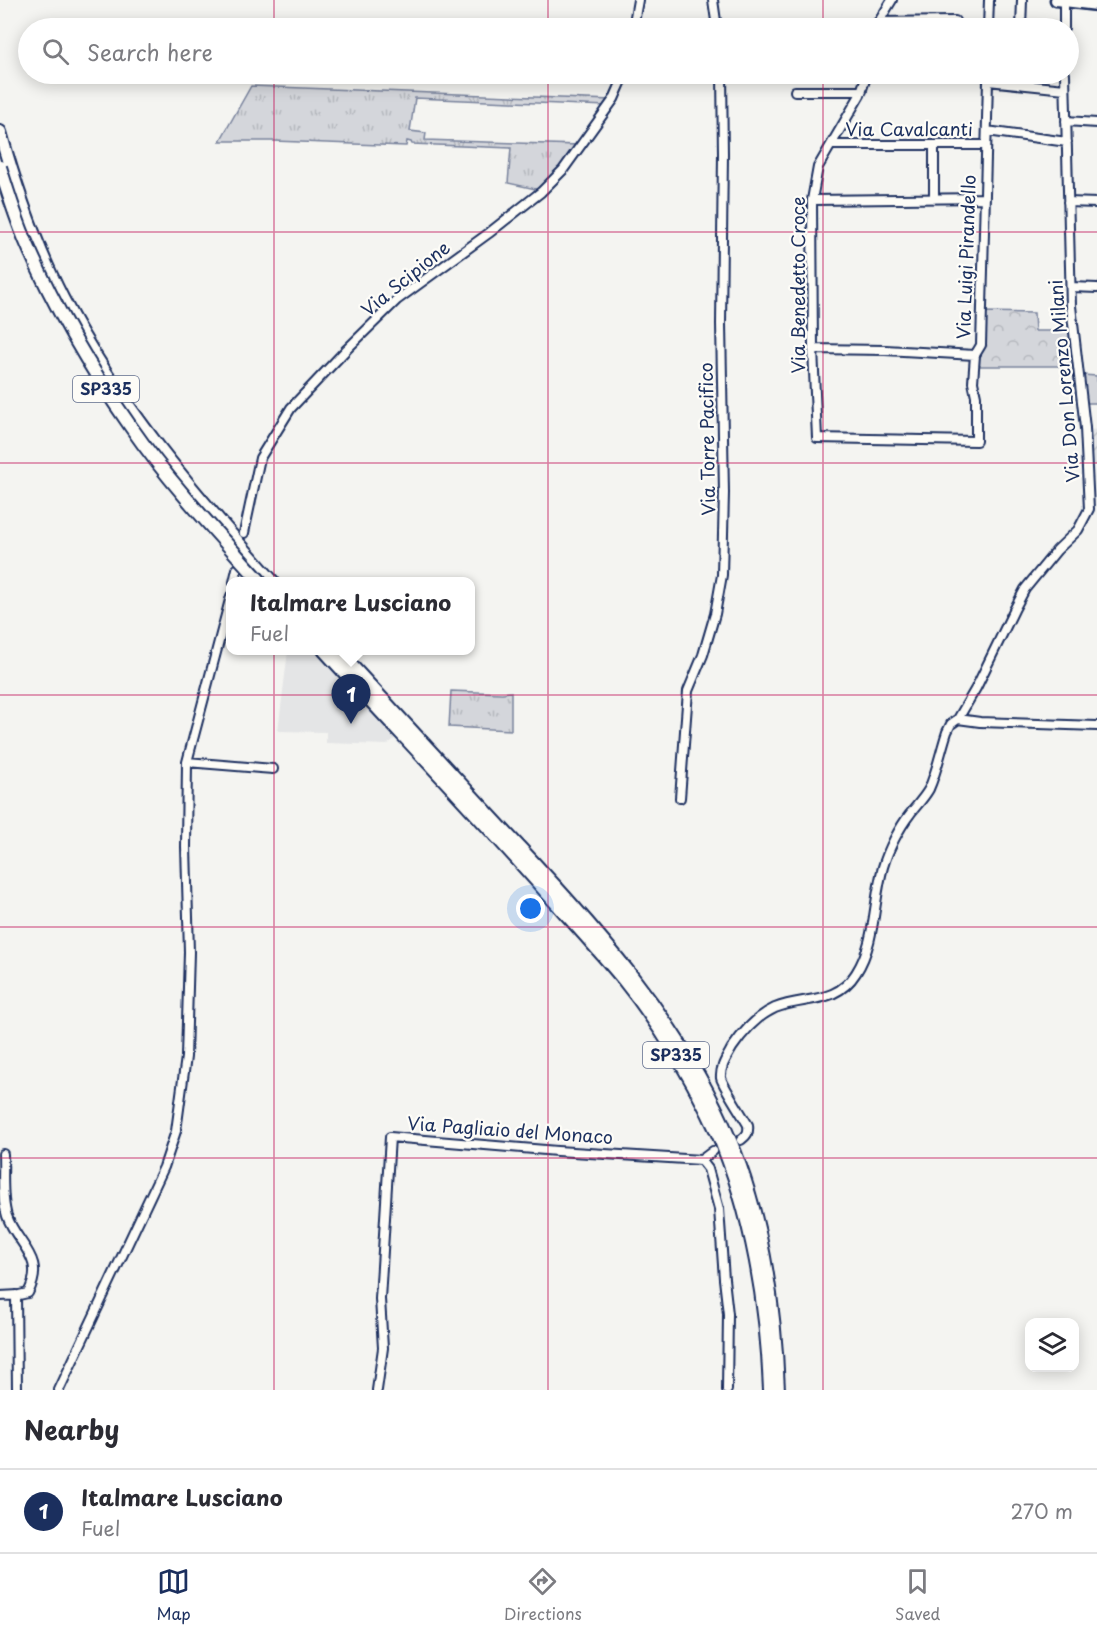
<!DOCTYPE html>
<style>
body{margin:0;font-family:"Playpen Sans",sans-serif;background:#f2f2f3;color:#2b2b33}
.controls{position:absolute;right:18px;bottom:18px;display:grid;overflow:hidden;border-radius:12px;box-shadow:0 3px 15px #0003}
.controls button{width:54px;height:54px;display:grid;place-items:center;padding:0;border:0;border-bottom:2px solid #e1e1e2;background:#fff;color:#2b2b33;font:30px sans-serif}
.you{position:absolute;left:531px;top:909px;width:21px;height:21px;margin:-15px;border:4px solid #fff;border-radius:50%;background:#1a73e8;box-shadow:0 0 0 9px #1a73e833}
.badge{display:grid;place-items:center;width:39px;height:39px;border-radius:50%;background:#1b2f5e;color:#fff;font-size:20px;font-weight:700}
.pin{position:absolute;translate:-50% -50px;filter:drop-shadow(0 2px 3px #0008)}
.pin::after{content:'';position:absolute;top:32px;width:21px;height:18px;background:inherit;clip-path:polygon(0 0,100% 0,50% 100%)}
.popup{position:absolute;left:226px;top:577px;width:249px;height:78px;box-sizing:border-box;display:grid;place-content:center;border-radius:12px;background:#fff;filter:drop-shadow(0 2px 4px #0005);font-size:20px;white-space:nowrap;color:#7c7c81}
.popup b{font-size:22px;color:#2b2b33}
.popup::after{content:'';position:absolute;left:50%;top:100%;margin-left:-12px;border:12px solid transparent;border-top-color:#fff}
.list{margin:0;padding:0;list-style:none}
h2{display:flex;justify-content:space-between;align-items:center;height:78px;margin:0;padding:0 24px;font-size:26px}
h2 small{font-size:20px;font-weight:400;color:#7c7c81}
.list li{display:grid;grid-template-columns:39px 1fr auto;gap:18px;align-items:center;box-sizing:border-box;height:84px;padding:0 24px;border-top:2px solid #e1e1e2}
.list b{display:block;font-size:22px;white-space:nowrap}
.list p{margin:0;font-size:20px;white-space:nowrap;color:#7c7c81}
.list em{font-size:20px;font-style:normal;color:#7c7c81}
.icon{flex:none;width:33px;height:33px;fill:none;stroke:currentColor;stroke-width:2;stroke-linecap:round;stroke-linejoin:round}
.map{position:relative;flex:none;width:1097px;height:1390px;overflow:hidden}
.search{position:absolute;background:#fff;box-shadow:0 3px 15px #0003;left:18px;right:18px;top:18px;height:66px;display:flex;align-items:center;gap:15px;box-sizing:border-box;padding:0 21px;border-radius:33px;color:#7c7c81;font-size:22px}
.sheet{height:162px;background:#fff}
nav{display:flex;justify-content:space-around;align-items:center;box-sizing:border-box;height:84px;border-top:2px solid #e1e1e2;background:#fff;font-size:16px;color:#7c7c81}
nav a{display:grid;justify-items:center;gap:3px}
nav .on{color:#1b2f5e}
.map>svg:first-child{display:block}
.built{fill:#e4e5e6}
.industrial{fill:url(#industrial-furrows)}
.grass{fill:url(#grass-tufts);stroke:#78829c;stroke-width:1.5}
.forest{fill:url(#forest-crowns);stroke:#78829c;stroke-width:1.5}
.pitch{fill:#d4d6db;stroke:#78829c;stroke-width:1.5}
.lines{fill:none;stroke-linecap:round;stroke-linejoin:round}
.minor-casing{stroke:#1b2f5e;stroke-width:12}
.secondary-casing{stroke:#1b2f5e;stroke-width:15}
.trunk-casing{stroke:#1b2f5e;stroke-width:16}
.minor{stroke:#fdfcf7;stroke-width:8}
.secondary{stroke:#fdfcf7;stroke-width:10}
.trunk{stroke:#fdfcf7;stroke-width:12}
.trunk-bridge-casing{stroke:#1b2f5e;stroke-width:16;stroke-linecap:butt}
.trunk-bridge{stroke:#fdfcf7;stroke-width:12}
.grid{fill:none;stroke:#c2185b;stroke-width:1.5;stroke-opacity:0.55}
.labels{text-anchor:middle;stroke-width:4.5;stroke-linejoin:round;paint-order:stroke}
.shield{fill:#fdfcf7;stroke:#5f6c8c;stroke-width:1.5}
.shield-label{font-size:16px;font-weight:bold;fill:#1b2f5e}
.street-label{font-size:18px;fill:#1b2f5e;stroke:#fdfcf7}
</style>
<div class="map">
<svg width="1097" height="1390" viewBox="0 0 1097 1390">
<defs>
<pattern id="industrial-furrows" width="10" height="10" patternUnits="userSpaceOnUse" patternTransform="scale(1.5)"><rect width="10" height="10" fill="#e4e5e6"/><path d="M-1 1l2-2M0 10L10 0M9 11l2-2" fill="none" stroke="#c3c5c8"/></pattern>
<pattern id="grass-tufts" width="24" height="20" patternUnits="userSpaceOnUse" patternTransform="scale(1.5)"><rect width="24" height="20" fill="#d4d6db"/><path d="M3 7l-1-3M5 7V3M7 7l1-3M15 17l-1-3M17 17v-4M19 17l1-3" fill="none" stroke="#b5b8be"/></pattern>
<pattern id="forest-crowns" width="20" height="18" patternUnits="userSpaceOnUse" patternTransform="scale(1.5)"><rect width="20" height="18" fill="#d4d6db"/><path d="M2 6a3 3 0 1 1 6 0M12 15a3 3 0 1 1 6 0" fill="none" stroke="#b5b8be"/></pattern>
</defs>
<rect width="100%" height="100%" fill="#f4f4f1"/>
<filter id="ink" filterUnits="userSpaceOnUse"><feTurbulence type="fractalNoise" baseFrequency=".0167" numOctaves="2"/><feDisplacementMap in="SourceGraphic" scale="12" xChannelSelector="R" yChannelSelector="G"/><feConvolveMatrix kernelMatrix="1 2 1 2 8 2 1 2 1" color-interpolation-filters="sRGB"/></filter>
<g filter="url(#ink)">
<path class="built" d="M317,650L398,736L387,745L326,743V732L278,731L288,651Z"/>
<path class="industrial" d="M1088,429L1097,430V465H1092Z"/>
<path class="grass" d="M251,86L611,100L607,106L415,98L410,131L426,133L425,140L578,145L560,170L540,190L508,183L511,148L412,144L411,142L407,141L406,146L274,141H220Z
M451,691L502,693L511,692V730L449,727Z"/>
<path class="forest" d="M984,312L1034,313L1035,331H1072L1076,366H977L983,348Z"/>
<path class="pitch" d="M1082,375L1097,376V403H1085Z"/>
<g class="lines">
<defs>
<path id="minor" d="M713,0L717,28
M1064,1V28
M878,22L955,21
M633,28L638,0
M875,28L892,0
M988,28L989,0
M1021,28L1022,0
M867,74H986L988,81L981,345L975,355L973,382L976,396V441L817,438L813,349L812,200L818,167L860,95Z
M988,81L1065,89
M795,91H862
M1066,121L1097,123
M987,131L1067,142
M832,145H986
M934,199V145
M812,200L985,198
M1068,202L1097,203
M1072,287L1097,288
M813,349L885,350L975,355
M244,533L260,458L291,408L347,349L397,300L489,233L541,192L563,170L614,99L625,74
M234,582L237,569
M958,719L980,722L1097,726
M187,762L273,769
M680,798L688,691L703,655L715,614L722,575L724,493L721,324L723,154L722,74
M741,1140C747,1135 749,1133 748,1125C743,1116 723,1086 721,1078C720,1067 727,1057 732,1048C743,1032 757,1016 775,1008C805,996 836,1005 856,973C876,942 873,902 883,867C888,850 899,828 910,814C916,806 924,798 929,789C937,771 941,750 947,732L951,724L958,719L976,688L1014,610L1025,589L1057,550L1078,530L1089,509L1085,428L1071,306L1065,74
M701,1160L708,1169L719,1209L724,1279L728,1314L727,1390
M701,1160L713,1151
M16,1295L17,1390
M0,1296L19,1295L28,1293C47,1258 17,1245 7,1216C1,1197 4,1174 3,1154
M59,1390L164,1167L176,1131L186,1057L189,952L186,847L187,762L231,596
M377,1390L383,1348L380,1299L390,1137L557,1151L701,1160"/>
<path id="secondary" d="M1056,0L1097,5"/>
<path id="trunk" d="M0,132C16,189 35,245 62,298C116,403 194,494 273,582
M324,650C399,732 475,811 548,894C573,922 599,950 623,979C656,1020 685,1066 708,1113C713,1124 719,1135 723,1146C753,1222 767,1308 770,1390
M337,650C393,711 450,772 506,833C592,925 680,1020 729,1138C762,1215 775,1307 778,1390"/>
</defs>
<use href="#minor" class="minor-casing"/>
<use href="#secondary" class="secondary-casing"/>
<use href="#trunk" class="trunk-casing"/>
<use href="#minor" class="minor"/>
<use href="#secondary" class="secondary"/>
<use href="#trunk" class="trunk"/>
<defs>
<path id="trunk-bridge" d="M0,167C8,193 16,219 27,244C55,309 91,370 131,427C169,482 216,532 261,582"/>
</defs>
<use href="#trunk-bridge" class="trunk-bridge-casing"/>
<use href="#trunk-bridge" class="trunk-bridge"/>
</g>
</g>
<path class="grid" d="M274,0V28M548,0V28M823,0V28M274,74V1390M548,74V1390M823,74V1390M0,232H1097M0,463H1097M0,695H1097M0,927H1097M0,1158H1097"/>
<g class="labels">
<g class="shield">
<rect x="73" y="376" width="66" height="26" rx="4.5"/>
<rect x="643" y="1042" width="66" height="26" rx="4.5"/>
</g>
<g class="shield-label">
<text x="106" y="395">SP335</text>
<text x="676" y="1061">SP335</text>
</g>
<g class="street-label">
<text x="909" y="136">Via Cavalcanti</text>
<text transform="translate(967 257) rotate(-88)" y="6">Via Luigi Pirandello</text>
<text transform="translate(406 279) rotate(-39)" y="6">Via Scipione</text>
<text transform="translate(799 285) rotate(-90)" y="6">Via Benedetto Croce</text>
<text transform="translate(1065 381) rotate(-95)" y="6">Via Don Lorenzo Milani</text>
<text transform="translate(708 439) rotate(-91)" y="6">Via Torre Pacifico</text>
<text transform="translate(510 1131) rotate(4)" y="6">Via Pagliaio del Monaco</text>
</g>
</g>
</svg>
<div class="controls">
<button><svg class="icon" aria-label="layers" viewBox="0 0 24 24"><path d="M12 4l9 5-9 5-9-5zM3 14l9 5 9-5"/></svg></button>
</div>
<div class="you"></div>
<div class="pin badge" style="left:351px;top:724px">1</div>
<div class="popup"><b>Italmare Lusciano</b>Fuel</div>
<div class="search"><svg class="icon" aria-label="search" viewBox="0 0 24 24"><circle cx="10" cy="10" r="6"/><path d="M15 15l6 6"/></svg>Search here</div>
</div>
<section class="sheet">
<h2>Nearby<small></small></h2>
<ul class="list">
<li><span class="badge">1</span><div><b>Italmare Lusciano</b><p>Fuel</p></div><em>270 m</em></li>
</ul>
</section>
<nav>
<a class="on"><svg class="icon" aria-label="map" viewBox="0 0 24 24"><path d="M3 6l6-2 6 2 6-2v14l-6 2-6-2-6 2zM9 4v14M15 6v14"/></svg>Map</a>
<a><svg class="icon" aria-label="directions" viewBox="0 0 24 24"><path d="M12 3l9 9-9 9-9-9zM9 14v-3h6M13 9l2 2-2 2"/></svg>Directions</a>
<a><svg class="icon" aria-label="saved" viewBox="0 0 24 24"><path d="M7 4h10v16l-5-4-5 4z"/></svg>Saved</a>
</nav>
